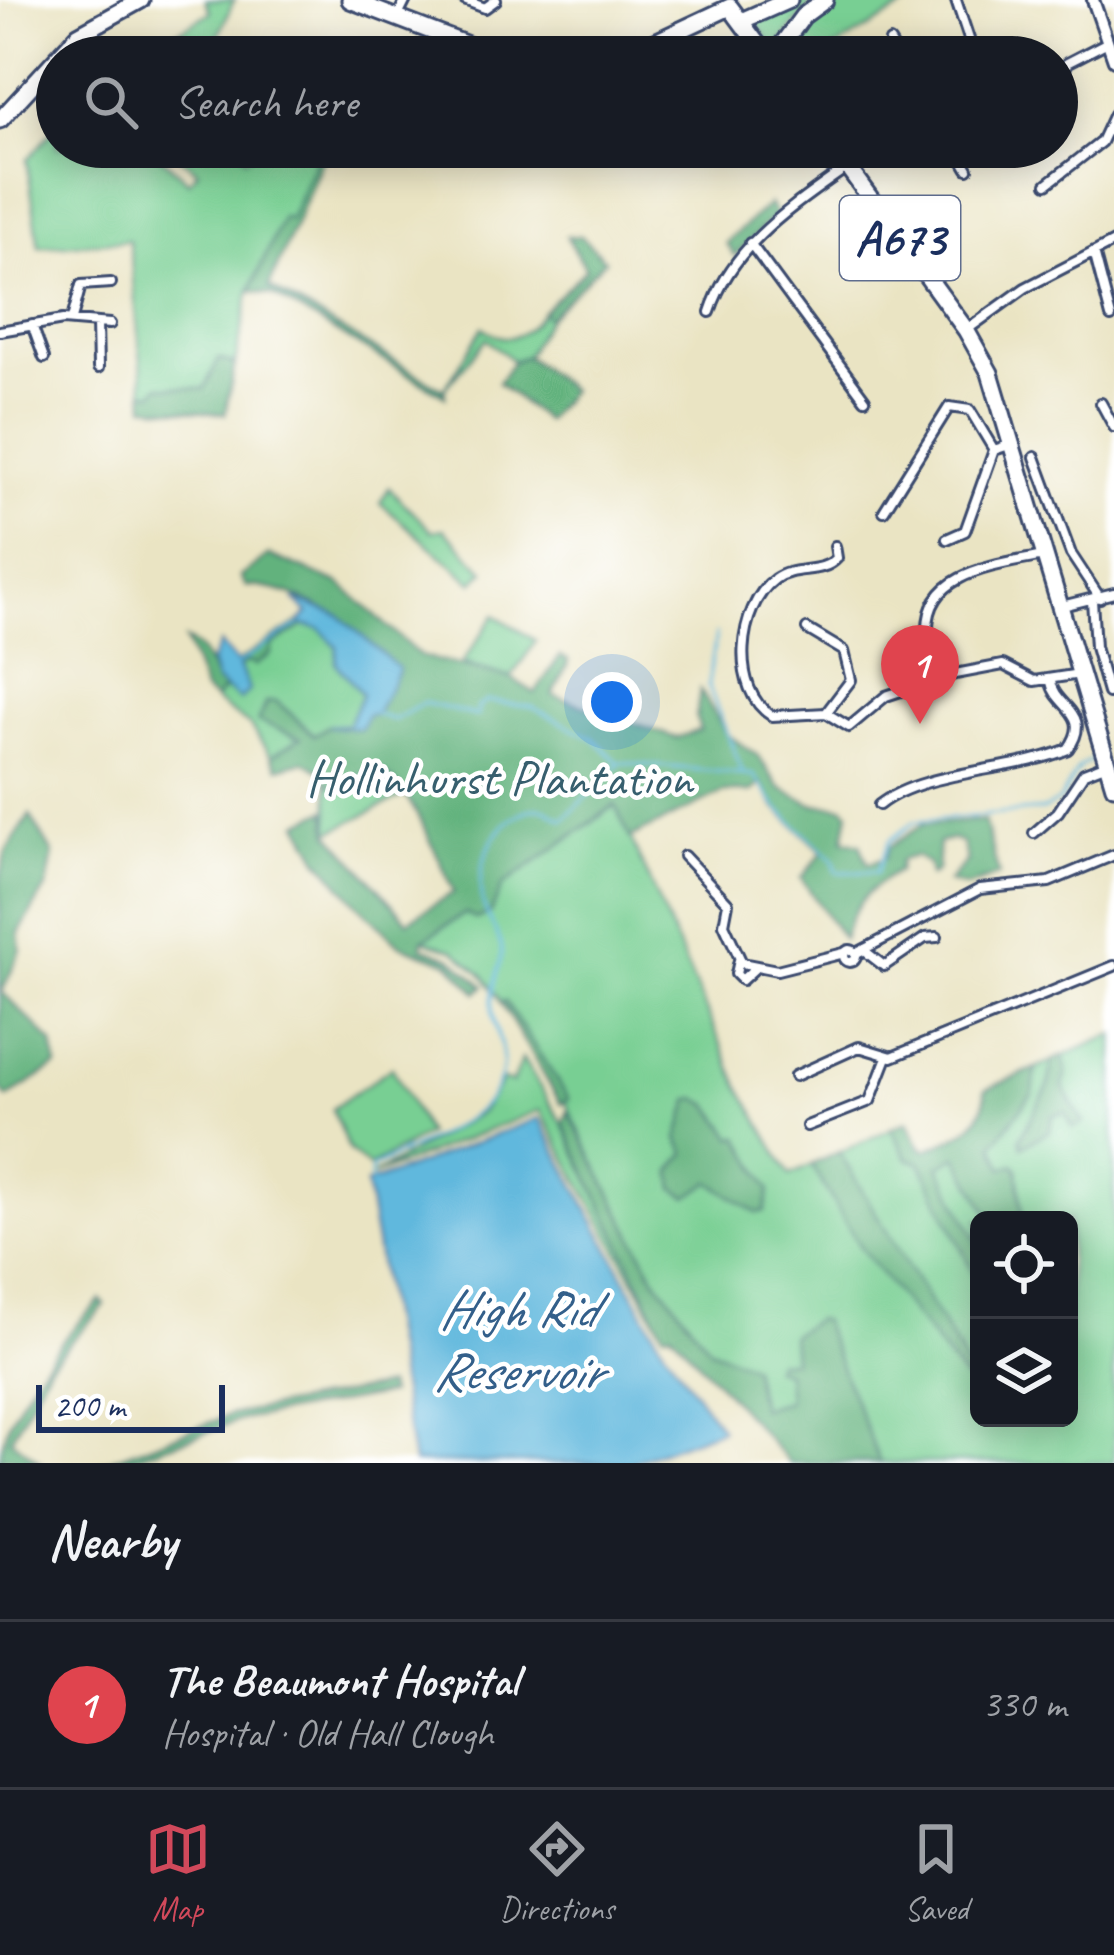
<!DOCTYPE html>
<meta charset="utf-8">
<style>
body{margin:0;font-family:Caveat,sans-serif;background:#20242c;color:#f1f3f6}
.controls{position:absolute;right:36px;bottom:36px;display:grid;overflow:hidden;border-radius:18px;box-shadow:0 6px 30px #0003}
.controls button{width:108px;height:108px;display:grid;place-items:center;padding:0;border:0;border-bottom:3px solid #363941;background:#171b24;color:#f1f3f6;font:60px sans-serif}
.scale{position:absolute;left:36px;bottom:30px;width:189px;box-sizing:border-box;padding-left:12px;border:6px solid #1b2f5e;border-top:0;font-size:33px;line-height:42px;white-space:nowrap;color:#1b2f5e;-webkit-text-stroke:9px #fff;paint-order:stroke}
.you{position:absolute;left:612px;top:702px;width:42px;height:42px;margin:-30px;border:9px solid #fff;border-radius:50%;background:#1a73e8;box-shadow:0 0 0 18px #1a73e833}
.badge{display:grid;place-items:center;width:78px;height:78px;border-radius:50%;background:#d1495b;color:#fff;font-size:39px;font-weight:700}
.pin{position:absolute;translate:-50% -99px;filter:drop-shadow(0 3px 6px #0008)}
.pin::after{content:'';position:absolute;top:63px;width:42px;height:36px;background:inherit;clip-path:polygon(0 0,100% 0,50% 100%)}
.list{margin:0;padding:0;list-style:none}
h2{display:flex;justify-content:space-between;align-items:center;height:156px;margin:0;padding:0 48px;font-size:51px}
h2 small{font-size:39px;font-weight:400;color:#9ea1a6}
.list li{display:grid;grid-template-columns:78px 1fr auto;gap:36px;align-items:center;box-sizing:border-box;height:168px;padding:0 48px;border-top:3px solid #363941}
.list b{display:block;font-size:45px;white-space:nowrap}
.list p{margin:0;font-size:39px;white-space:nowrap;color:#9ea1a6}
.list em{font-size:39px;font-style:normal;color:#9ea1a6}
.icon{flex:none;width:66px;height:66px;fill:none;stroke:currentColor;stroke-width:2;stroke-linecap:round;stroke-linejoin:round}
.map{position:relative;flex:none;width:1114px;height:1463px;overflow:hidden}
.search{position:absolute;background:#171b24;box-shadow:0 6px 30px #0003;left:36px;right:36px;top:36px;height:132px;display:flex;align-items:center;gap:30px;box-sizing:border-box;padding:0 42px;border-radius:66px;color:#9ea1a6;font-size:45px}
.sheet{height:324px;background:#171b24}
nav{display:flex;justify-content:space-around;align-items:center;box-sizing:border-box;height:168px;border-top:3px solid #363941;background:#171b24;font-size:33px;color:#9ea1a6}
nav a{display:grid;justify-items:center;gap:6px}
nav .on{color:#d1495b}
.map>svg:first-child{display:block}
.green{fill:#78cf93;stroke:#4a7f78;stroke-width:3;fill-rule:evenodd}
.forest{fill:#62b27d;stroke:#3e706e;stroke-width:3}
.water{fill:#60b8dd;stroke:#3e749e;stroke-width:3}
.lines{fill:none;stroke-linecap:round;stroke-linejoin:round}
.stream{stroke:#60b8dd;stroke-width:3}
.street-casing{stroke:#3a4a6d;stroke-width:14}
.secondary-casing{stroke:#3a4a6d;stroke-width:16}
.highway-casing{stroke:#3a4a6d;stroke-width:21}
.street{stroke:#fff;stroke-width:8}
.secondary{stroke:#fff;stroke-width:10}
.highway{stroke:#fff;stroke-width:15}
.labels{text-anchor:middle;stroke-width:9;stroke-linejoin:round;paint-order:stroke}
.shield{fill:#fff;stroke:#5f6d8e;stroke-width:3}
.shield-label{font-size:48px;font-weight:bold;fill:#1b2f5e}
.park-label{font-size:51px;fill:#375f6e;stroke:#fff}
.water-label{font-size:54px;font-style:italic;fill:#335f8a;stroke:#fff}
</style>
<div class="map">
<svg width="1114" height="1463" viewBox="0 0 1114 1463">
<rect width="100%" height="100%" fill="#fff"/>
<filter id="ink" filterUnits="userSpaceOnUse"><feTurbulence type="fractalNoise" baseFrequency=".00833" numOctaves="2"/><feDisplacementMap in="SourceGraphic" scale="24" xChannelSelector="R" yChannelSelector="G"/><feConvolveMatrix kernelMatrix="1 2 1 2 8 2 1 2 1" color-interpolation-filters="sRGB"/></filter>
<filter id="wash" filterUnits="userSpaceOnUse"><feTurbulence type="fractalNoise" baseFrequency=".004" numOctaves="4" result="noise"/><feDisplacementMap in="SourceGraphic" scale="48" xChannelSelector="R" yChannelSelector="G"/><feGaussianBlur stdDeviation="2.7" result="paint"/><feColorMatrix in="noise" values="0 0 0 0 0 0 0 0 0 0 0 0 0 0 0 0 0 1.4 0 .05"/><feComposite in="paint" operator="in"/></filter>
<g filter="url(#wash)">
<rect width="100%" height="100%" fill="#eae4c3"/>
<path class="green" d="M205,0H234L215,44L238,57H196L181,30L210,12Z
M804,0H814L775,50L754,21Z
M843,0H917L820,57H791L809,23Z
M57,126V147H149L189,182L198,171L166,147H238L246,158L263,147H321L290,220L284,217L250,290L235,364L219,360L204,389L159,386L154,393L144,392L129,240L39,247L27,160Z
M542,312L548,318L526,356L513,361L486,339L444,390L483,327C508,348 526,335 542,312Z
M389,488L432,531L444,529L485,571L473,583L380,503Z
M495,615L536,641L511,678L462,663Z
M304,625L320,628L337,647L336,663L362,694L348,725L328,727L315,735L276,701L302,738L271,756L250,726L214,700L225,688L241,699L249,690L239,667Z
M376,769L387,773L403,796L330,832L328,786Z
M616,805L739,1085L790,1175L908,1121L921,1148L927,1150C955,1138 987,1126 985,1090L1114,1034V1463H810L667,1314L565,1101L484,976L454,950L423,940L466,913L476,919L502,886ZM979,1220H1069V1418H979Z
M522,1058L563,1124L663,1332L540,1110L373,1175L481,1112L503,1080L512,1083Z
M392,1067L427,1134L368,1167L349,1150L332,1109Z"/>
<path class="forest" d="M181,30L196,57H142L137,51Z
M321,147H328L269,287L444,390L445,396L273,295L250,291L283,217L290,219Z
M769,204L776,214L735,256L726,243Z
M581,236L605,260L548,318L542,312L586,269L567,237Z
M526,356L570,390L545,421L498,383L513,361Z
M219,359L235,364L225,414L145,406L144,392L154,393L159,386L204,389Z
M269,555L341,584L420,656L511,678L535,693L560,656L569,661L553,695L676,738L700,730L696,718L700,690L728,735L758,756L780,788L813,804L844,807L849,812L844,840L860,844L868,864L885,858L888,848L921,825L984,820L999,875L967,887L948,882L967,861L962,843L953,839L939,843L937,871L930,876L928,864L915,856L900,860L898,871C868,888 853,905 843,939L801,878L823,852L776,808L761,783L752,792H724L630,838L615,805L502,886L491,913L476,919L466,913L423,940L422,947L452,958L484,986L477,993L450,963L400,945L358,905L319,859L299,823L326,810L330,833L408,921L454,892C437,856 410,782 376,769L328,786L323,772L304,761L278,768L271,756L300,738L258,721L267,702L276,701L314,735L328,726L361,729L387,662C350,622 303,588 246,586L241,577Z
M301,621L304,625L272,644L271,654L256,665L246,662L239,667L236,663Z
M185,640C210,650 207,673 225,688L214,700L204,691Z
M30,815L53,854L47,886L19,933L21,950L2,992L53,1043L57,1066L7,1098L0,1088V882L5,853Z
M505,1001L569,1099L561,1104L501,1003Z
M1063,1056L1067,1072L1063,1087L1084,1123L1073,1128L1065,1112L1052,1116L1050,1131L1022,1146L1020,1138L1049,1085L1052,1061Z
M1036,1068L1033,1093L994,1144L1003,1168L1014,1164L1018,1169L1023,1220H992L957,1156L939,1166L979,1245V1285L921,1163L908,1159L891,1128L908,1121L921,1148L927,1150C955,1138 988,1126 985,1090Z
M698,1099L710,1105L733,1137H740L770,1190L765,1211L757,1213L710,1182L688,1197L675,1189L672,1171L686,1153L678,1139L690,1100Z
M568,1111L654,1276L710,1349L752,1366L760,1408L788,1401L786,1372L774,1368L776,1361L793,1360L791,1335L816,1319L822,1321L880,1463H789L672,1332H663L563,1124Z
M839,1152L958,1350L970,1374L966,1381L860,1247L811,1165Z
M101,1300L105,1305L49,1365L11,1439L42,1463L5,1457L0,1462C0,1411 65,1333 101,1300Z
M387,1386L389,1394L241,1420L118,1463H101L230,1415Z"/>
<path class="water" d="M294,599L339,615L399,669L376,714L367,715L361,729L328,726L348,725L362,694L336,663L337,647L320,629L299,624L308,613Z
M220,644L238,664L249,690L240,700L216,681L211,661Z
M539,1118L658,1339L721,1429L629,1463H413L366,1184Z"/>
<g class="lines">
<path class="stream" d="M716,634L708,685L743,773
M238,664L299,624
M376,714L394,720L424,703L478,716V707L487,701L532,707L594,739L618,762L754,775L778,809L833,859L837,872H877L889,841L914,822L1043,810L1060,800L1079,767L1097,757
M1112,751L1114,749
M371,1182V1168C402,1152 471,1125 490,1098C519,1055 490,1036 492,1000C492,981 503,968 501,947C498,929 483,914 481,895C476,859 500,811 540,808C549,808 555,817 564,819L619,764"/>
</g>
</g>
<g filter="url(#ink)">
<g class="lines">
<defs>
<path id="street" d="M464,0L485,8L496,0
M956,0L975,57
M396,20L406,0
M890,42L899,57
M1057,101L1067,63L1104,44
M955,147L968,169
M850,170L888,147
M1047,184L1101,142L1114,114
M750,243L865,399
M1094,252L1111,317
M710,312C732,245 792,207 846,168
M72,319L81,285L111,283
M97,324L98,368
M32,325L44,358
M968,329L1025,288L1114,242
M0,331L63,320L110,324
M1101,403L1114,427
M1035,457L1071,554L1100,598
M884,511L949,407L970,410L994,450
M947,539L965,531L994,450L1012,444
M1092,600L1095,647L1108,693
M1062,606L1114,593
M807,629L844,651L851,680L826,713L772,716C730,691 737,607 775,579C794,565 822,575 837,558L835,546
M912,641L928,630C927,571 996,566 1043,556
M826,713L849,727L886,696L945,676L1003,665L1034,681L1080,674
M879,805C923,770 1014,772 1068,749C1094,713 1055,707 1051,682
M1034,833L1058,812L1084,773L1107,764
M684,856L728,903L724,924L742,963L777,970L844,953
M844 956a6 6 0 1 1 12 0a6 6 0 1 1-12 0Z
M866,952L884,966L925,938L937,937
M855,954L980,889L1049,882L1114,855
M739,960L736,974L742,980L756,967
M795,1076L859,1047L892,1057L1114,966
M807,1126L870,1101L887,1057"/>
<path id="secondary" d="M1093,0L1114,60"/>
<path id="highway" d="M350,0L499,57
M741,21L789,0
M623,57L730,7L767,57
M773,57L803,16L825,0
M0,120L78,35L141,0
M833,147L966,330L990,373L1114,786"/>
</defs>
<use href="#street" class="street-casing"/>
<use href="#secondary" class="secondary-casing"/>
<use href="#highway" class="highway-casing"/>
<use href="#street" class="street"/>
<use href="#secondary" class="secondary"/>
<use href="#highway" class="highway"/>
</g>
</g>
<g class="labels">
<rect class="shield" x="840" y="196" width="120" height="84" rx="9"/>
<g class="shield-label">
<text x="900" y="255">A673</text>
</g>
<g class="park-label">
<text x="499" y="795">Hollinhurst Plantation</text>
</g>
<g class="water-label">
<text x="517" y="1327">High Rid<tspan x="517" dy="62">Reservoir</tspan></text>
</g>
</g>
</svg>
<div class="controls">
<button><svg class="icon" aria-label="locate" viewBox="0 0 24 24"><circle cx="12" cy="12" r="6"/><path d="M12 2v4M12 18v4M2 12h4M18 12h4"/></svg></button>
<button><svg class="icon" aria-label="layers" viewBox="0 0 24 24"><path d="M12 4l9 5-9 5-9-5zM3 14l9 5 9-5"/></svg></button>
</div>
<div class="scale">200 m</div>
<div class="you"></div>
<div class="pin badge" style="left:920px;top:724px;background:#e0444e">1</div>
<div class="search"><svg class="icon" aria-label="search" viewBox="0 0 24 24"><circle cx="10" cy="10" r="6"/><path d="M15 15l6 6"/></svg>Search here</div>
</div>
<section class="sheet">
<h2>Nearby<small></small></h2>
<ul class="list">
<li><span class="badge" style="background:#e0444e">1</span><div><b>The Beaumont Hospital</b><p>Hospital · Old Hall Clough</p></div><em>330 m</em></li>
</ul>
</section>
<nav>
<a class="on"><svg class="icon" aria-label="map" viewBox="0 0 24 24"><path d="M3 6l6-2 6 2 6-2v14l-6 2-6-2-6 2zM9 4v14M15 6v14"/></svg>Map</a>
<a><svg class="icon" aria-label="directions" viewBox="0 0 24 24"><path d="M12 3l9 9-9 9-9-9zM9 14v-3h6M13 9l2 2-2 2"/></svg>Directions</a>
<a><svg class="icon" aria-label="saved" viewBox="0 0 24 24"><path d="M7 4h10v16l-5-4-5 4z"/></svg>Saved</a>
</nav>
